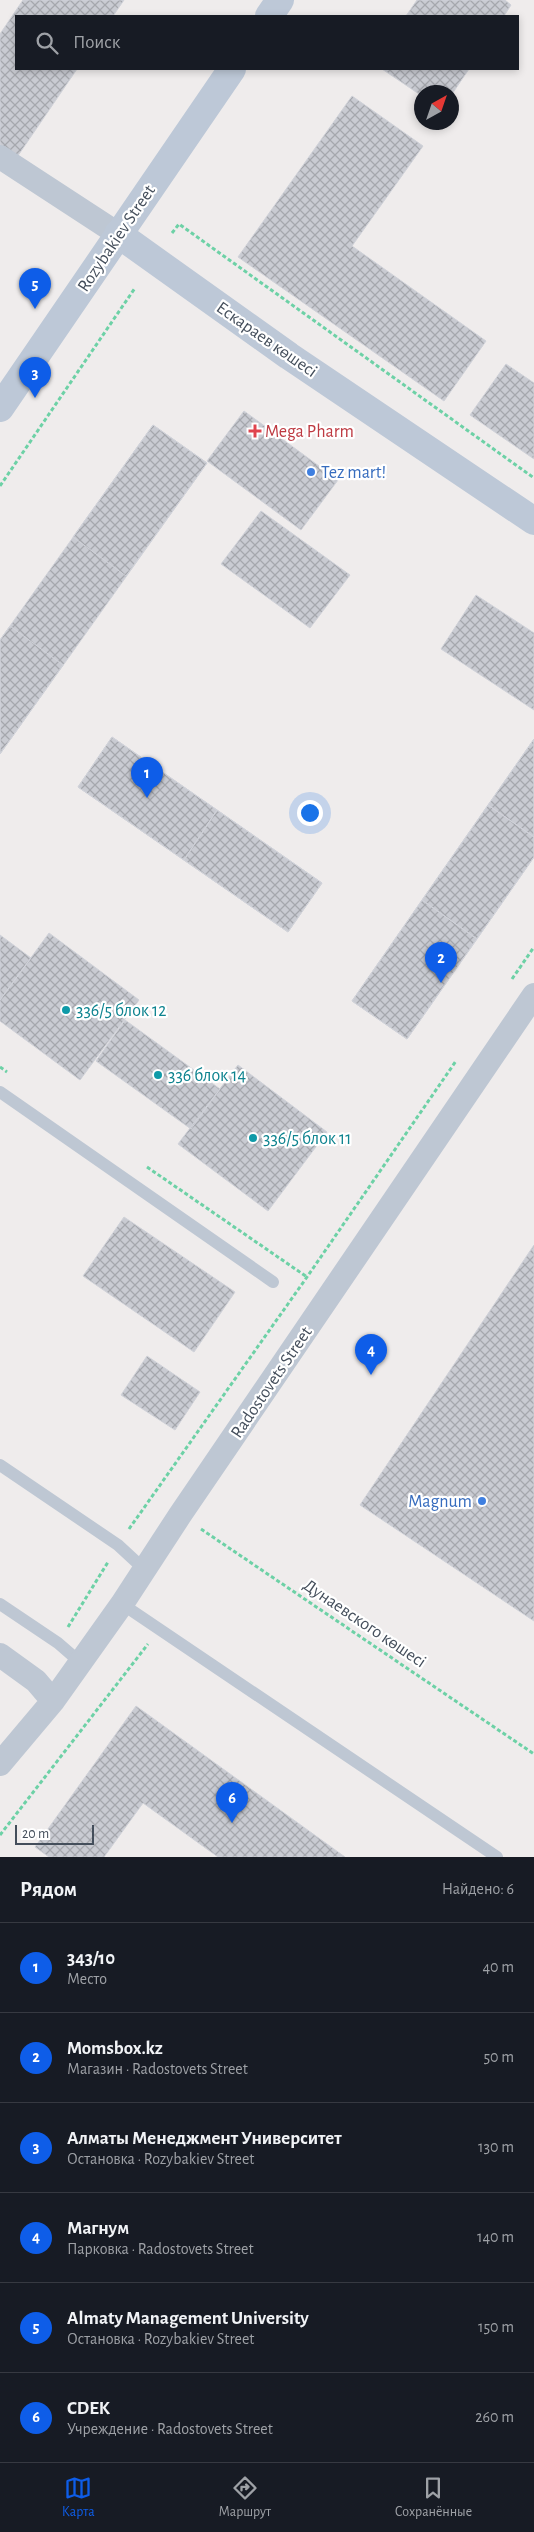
<!DOCTYPE html>
<html lang="ru">
<meta charset="utf-8">
<style>
body{margin:0;font-family:"Alegreya Sans",sans-serif;background:#242831;color:#f1f3f6}
.compass{position:absolute;left:414px;top:85px;width:45px;height:45px;border-radius:50%;background:#171b24;box-shadow:0 2px 8px #0003;rotate:40deg}
.scale{position:absolute;left:15px;bottom:12px;width:79px;box-sizing:border-box;padding-left:5px;border:2px solid #444e5b;border-top:0;font-size:14px;line-height:18px;white-space:nowrap;color:#444e5b;-webkit-text-stroke:4px #fff;paint-order:stroke}
.you{position:absolute;left:309px;top:812px;width:18px;height:18px;margin:-12px;border:4px solid #fff;border-radius:50%;background:#1a73e8;box-shadow:0 0 0 8px #1a73e833}
.badge{display:grid;place-items:center;width:32px;height:32px;border-radius:50%;background:#0e5de8;color:#fff;font-size:16px;font-weight:700}
.pin{position:absolute;translate:-50% -41px;filter:drop-shadow(0 1px 2px #0008)}
.pin::after{content:'';position:absolute;top:26px;width:18px;height:15px;background:inherit;clip-path:polygon(0 0,100% 0,50% 100%)}
.list{margin:0;padding:0;list-style:none}
h2{display:flex;justify-content:space-between;align-items:center;height:65px;margin:0;padding:0 20px;font-size:21px}
h2 small{font-size:16px;font-weight:400;color:#9ea1a6}
.list li{display:grid;grid-template-columns:32px 1fr auto;gap:15px;align-items:center;box-sizing:border-box;height:90px;padding:0 20px;border-top:1px solid #363941}
.list b{display:block;font-size:19px;white-space:nowrap}
.list p{margin:0;font-size:16px;white-space:nowrap;color:#9ea1a6}
.list em{font-size:16px;font-style:normal;color:#9ea1a6}
.icon{flex:none;width:28px;height:28px;fill:none;stroke:currentColor;stroke-width:2;stroke-linecap:round;stroke-linejoin:round}
.map{position:relative;flex:none;width:534px;height:1857px;overflow:hidden}
.search{position:absolute;background:#171b24;box-shadow:0 2px 8px #0003;left:15px;right:15px;top:15px;height:55px;display:flex;align-items:center;gap:12px;box-sizing:border-box;padding:0 18px;border-radius:0px;color:#9ea1a6;font-size:19px}
.sheet{height:605px;background:#171b24}
nav{display:flex;justify-content:space-around;align-items:center;box-sizing:border-box;height:70px;border-top:1px solid #363941;background:#171b24;font-size:14px;color:#9ea1a6}
nav a{display:grid;justify-items:center;gap:2px}
nav .on{color:#0e5de8}
.map>svg:first-child{display:block}
.building{fill:url(#building-cross-hatch);stroke:#d0d2d9}
.lines{fill:none;stroke-linecap:round;stroke-linejoin:round}
.path{stroke:#6dd1a6;stroke-width:3;stroke-dasharray:4 2.5;stroke-linecap:butt}
.lane{stroke:#bec7d3;stroke-width:12}
.street{stroke:#bec7d3;stroke-width:24}
.secondary{stroke:#bdc8d7;stroke-width:28}
.health-dot{fill:#e0444e;stroke:#fff;stroke-width:2}
.shop-dot{fill:#3f7fe0;stroke:#fff;stroke-width:2}
.culture-dot{fill:#0f9aa8;stroke:#fff;stroke-width:2}
.labels{text-anchor:middle;stroke-width:4.5;stroke-linejoin:round;paint-order:stroke}
.street-label{font-size:18px;fill:#444e5b;stroke:#fff}
.health-label{font-size:18px;fill:#be3a42;stroke:#fff;text-anchor:start}
.shop-label{font-size:18px;fill:#366cbe;stroke:#fff;text-anchor:start}
.culture-label{font-size:18px;fill:#0d838f;stroke:#fff;text-anchor:start}
</style>
<div class="map">
<svg width="534" height="1857" viewBox="0 0 534 1857">
<defs>
<pattern id="building-cross-hatch" width="8" height="8" patternUnits="userSpaceOnUse" patternTransform="scale(1.25)"><rect width="8" height="8" fill="#c9cbd2"/><path d="M0 0l8 8M0 8l8-8" fill="none" stroke="#a5a7ad"/></pattern>
</defs>
<rect width="100%" height="100%" fill="#efecec"/>
<path class="building" d="M23,0H124L113,16H16V69H77L15,160L0,150V34Z
M417,0H505L511,5L504,16H406Z
M382,69H469L452,94V92H422V96Z
M352,96L423,146L352,246L486,341L444,401L238,257Z
M506,364L534,383V459L470,415Z
M244,411L338,480L301,530L207,461Z
M153,425L207,463L0,754V640Z
M153,425L207,463L126,576L73,537Z
M261,511L350,575L310,628L221,564Z
M476,595L534,633V710L441,649Z
M10,626L63,665L0,754V640Z
M112,737L322,883L288,932L78,787Z
M112,737L217,810L184,860L78,787Z
M534,739V857L407,1039L352,1001Z
M534,739V837L488,805Z
M488,805L534,837V857L477,939L422,900Z
M217,810L322,883L288,932L184,860Z
M422,900L477,939L407,1039L352,1001Z
M49,933L139,1000L80,1080L0,1021V1000Z
M0,935L31,958L0,1000Z
M125,1020L220,1089L191,1129L96,1061Z
M238,1065L327,1132L268,1211L178,1144Z
M124,1217L235,1292L194,1352L83,1276Z
M534,1245V1621L360,1505Z
M147,1356L200,1392L175,1430L121,1395Z
M136,1706L345,1857H218L143,1803L104,1857H49L35,1847Z"/>
<g class="lines">
<path class="path" d="M172,233L179,224L534,478
M0,486L135,288
M512,979L534,947
M0,1067L7,1072
M147,1167L307,1277
M129,1529L307,1277L456,1061
M201,1529L534,1754
M68,1627L108,1562
M0,1835L148,1644"/>
<path class="lane" d="M0,1092L273,1282
M0,1465L118,1545L145,1570
M0,1604L58,1643L81,1663
M122,1604L497,1857"/>
<path class="street" d="M0,157L118,234
M0,1655L36,1681L53,1701
M0,1764L53,1701L122,1604L180,1515L534,995"/>
<path class="secondary" d="M269,16L280,0
M118,234L289,356L534,521
M0,408L232,69"/>
</g>
<path class="health-dot" d="M252.5 423.5h5v5h5v5h-5v5h-5v-5h-5v-5h5z"/>
<g class="shop-dot">
<circle cx="311" cy="472" r="5"/>
<circle cx="482" cy="1501" r="5"/>
</g>
<g class="culture-dot">
<circle cx="66" cy="1010" r="5"/>
<circle cx="158" cy="1075" r="5"/>
<circle cx="253" cy="1138" r="5"/>
</g>
<g class="labels">
<g class="street-label">
<text transform="translate(116 238) rotate(-56)" y="6">Rozybakiev Street</text>
<text transform="translate(267 339) rotate(35)" y="6">Ескараев көшесі</text>
<text transform="translate(271 1382) rotate(-56)" y="6">Radostovets Street</text>
<text transform="translate(365 1623) rotate(34)" y="6">Дунаевского көшесі</text>
</g>
<g class="health-label">
<text x="265" y="437">Mega Pharm</text>
</g>
<g class="shop-label">
<text x="321" y="478">Tez mart!</text>
<text x="472" y="1507" text-anchor="end">Magnum</text>
</g>
<g class="culture-label">
<text x="76" y="1016">336/5 блок 12</text>
<text x="168" y="1081">336 блок 14</text>
<text x="263" y="1144">336/5 блок 11</text>
</g>
</g>
</svg>
<svg class="compass" viewBox="-18 -18 36 36"><path d="M0-13l5 13h-10z" fill="#e53935"/><path d="M0 13l5-13h-10z" fill="#9ea1a6"/></svg>
<div class="scale">20 m</div>
<div class="you"></div>
<div class="pin badge" style="left:147px;top:798px">1</div>
<div class="pin badge" style="left:441px;top:983px">2</div>
<div class="pin badge" style="left:35px;top:398px">3</div>
<div class="pin badge" style="left:371px;top:1375px">4</div>
<div class="pin badge" style="left:35px;top:309px">5</div>
<div class="pin badge" style="left:232px;top:1823px">6</div>
<div class="search"><svg class="icon" aria-label="search" viewBox="0 0 24 24"><circle cx="10" cy="10" r="6"/><path d="M15 15l6 6"/></svg>Поиск</div>
</div>
<section class="sheet">
<h2>Рядом<small>Найдено: 6</small></h2>
<ul class="list">
<li><span class="badge">1</span><div><b>343/10</b><p>Место</p></div><em>40 m</em></li>
<li><span class="badge">2</span><div><b>Momsbox.kz</b><p>Магазин · Radostovets Street</p></div><em>50 m</em></li>
<li><span class="badge">3</span><div><b>Алматы Менеджмент Университет</b><p>Остановка · Rozybakiev Street</p></div><em>130 m</em></li>
<li><span class="badge">4</span><div><b>Магнум</b><p>Парковка · Radostovets Street</p></div><em>140 m</em></li>
<li><span class="badge">5</span><div><b>Almaty Management University</b><p>Остановка · Rozybakiev Street</p></div><em>150 m</em></li>
<li><span class="badge">6</span><div><b>CDEK</b><p>Учреждение · Radostovets Street</p></div><em>260 m</em></li>
</ul>
</section>
<nav>
<a class="on"><svg class="icon" aria-label="map" viewBox="0 0 24 24"><path d="M3 6l6-2 6 2 6-2v14l-6 2-6-2-6 2zM9 4v14M15 6v14"/></svg>Карта</a>
<a><svg class="icon" aria-label="directions" viewBox="0 0 24 24"><path d="M12 3l9 9-9 9-9-9zM9 14v-3h6M13 9l2 2-2 2"/></svg>Маршрут</a>
<a><svg class="icon" aria-label="saved" viewBox="0 0 24 24"><path d="M7 4h10v16l-5-4-5 4z"/></svg>Сохранённые</a>
</nav>
